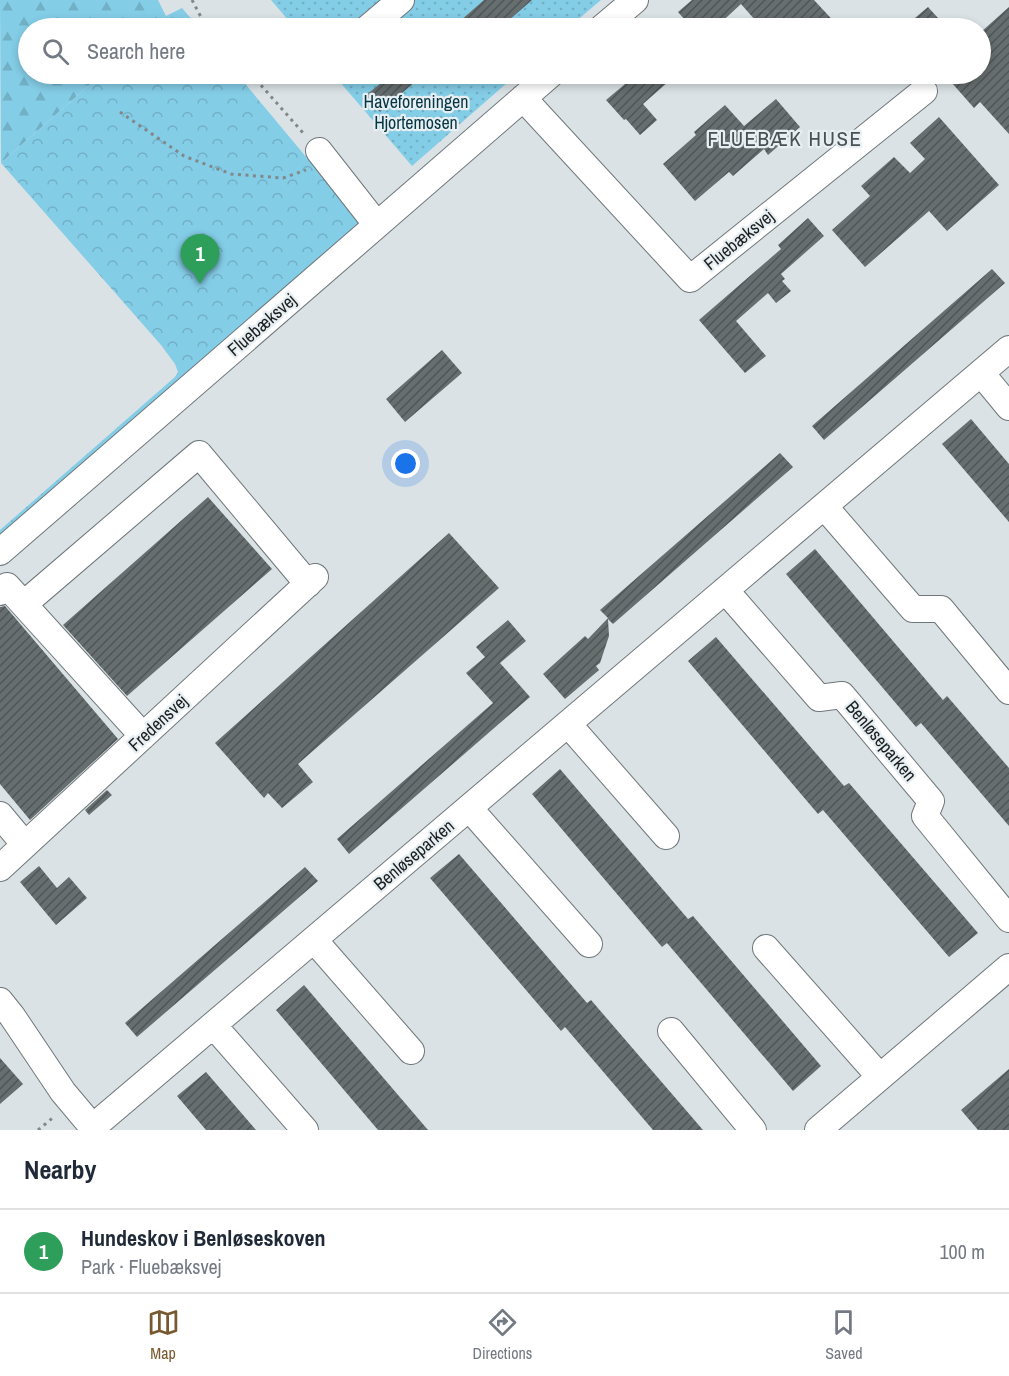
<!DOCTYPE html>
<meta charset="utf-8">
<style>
body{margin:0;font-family:"Archivo Narrow",sans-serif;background:#f2f2f3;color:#1f2937}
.you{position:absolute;left:406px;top:464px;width:21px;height:21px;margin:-15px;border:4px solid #fff;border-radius:50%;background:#1a73e8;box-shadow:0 0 0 9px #1a73e833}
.badge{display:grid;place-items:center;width:39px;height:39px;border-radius:50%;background:#78582e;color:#fff;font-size:20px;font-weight:700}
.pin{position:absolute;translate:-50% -50px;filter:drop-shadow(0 2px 3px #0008)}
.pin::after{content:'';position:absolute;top:32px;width:21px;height:18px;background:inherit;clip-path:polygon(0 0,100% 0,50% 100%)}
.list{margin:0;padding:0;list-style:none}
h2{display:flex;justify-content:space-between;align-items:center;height:78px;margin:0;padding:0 24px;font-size:26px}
h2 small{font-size:20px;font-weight:400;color:#747a83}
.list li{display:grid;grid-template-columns:39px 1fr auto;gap:18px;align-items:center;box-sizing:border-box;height:84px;padding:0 24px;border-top:2px solid #e0e1e3}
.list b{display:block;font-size:22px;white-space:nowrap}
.list p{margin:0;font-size:20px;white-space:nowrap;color:#747a83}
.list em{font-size:20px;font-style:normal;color:#747a83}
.icon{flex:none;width:33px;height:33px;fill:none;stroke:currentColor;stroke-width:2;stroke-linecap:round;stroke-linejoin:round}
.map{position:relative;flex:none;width:1009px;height:1130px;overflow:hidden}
.search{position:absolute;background:#fff;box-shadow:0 3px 9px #0003;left:18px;right:18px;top:18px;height:66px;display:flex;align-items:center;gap:15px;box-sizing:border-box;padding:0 21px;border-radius:33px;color:#747a83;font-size:22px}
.sheet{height:162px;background:#fff}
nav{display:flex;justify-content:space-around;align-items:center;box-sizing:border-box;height:84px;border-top:2px solid #e0e1e3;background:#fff;font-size:16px;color:#747a83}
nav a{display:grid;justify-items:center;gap:3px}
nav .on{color:#78582e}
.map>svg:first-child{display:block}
.forest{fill:url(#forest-firs)}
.park{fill:url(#park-crowns)}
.garden{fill:url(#garden-dots)}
.building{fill:url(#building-hatch)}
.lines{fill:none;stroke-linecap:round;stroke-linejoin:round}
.minor-casing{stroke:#70777a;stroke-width:28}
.path{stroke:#82888a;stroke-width:3;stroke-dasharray:3 4.5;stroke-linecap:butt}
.minor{stroke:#fff;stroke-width:26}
.labels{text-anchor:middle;stroke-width:4.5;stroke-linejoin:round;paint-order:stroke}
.park-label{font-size:18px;fill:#053543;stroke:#e7eff2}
.street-label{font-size:18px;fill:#1d2021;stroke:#e7eff2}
.quarter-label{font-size:21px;letter-spacing:1.5px;fill:#4a5053;stroke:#e7eff2}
</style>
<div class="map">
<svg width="1009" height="1130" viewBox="0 0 1009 1130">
<defs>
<pattern id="forest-firs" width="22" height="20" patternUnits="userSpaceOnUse" patternTransform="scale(1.5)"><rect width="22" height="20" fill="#84cde7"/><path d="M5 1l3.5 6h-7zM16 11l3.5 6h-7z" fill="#72b0c6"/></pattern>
<pattern id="park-crowns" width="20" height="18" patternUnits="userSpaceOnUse" patternTransform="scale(1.5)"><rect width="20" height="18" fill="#84cde7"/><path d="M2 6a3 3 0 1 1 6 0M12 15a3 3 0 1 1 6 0" fill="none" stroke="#72b0c6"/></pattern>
<pattern id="garden-dots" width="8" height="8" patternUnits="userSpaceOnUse" patternTransform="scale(1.5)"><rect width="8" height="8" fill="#84cde7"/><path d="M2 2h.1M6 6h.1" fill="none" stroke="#72b0c6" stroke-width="1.8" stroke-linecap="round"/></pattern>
<pattern id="building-hatch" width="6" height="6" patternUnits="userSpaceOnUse" patternTransform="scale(1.5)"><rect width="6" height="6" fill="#676e70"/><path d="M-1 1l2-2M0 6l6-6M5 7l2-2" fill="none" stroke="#505556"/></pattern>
</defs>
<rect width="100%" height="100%" fill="#dae2e5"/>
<path class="forest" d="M0,0H158L166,16L152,28H28V74H102L1,163Z"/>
<path class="park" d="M182,8L199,28H152L166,16Z
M102,74H237L362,224L0,538V530L175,377L178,372L175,364L161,345L1,163Z"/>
<path class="garden" d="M271,0H601L568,28H295Z
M333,74H517L412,166Z"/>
<path class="building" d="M484,0H532L508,21L514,28H452Z
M692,0H814L840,28H762L741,4L715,28L706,18L692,28L678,12Z
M928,7L947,28H903Z
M1009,7V134L980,102L974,108L944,74H981V32Z
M392,74H424L380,112L365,96Z
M637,74H677L643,104L657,120L640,135L626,119L624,120L606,100Z
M776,99L800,127L768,155L764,149L733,176L729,172L695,201L663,164L696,135L694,132L725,105L744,126Z
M939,117L999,185L947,231L929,211L865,267L832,230L870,196L861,186L894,157L910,173L925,159L910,143Z
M808,218L824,236L781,274L785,279L782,281L791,291L776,303L768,293L736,321L766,356L745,373L699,320L781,249L778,245Z
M992,269L1005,283L824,440L812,426Z
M442,350L462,373L405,422L386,399Z
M971,419L1009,464V522L942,444Z
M780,453L793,467L613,624L608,619L609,636L600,663L596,666L599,670L565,699L543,674L585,636L588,639L608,618L600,610Z
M208,497L272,569L127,696L63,625Z
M449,533L499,588L298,764L313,782L282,808L268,793L264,798L215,743Z
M815,549L943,700L947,696L1009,768V826L921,723L916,727L786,574Z
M5,606L118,739L30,820L0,784V607Z
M508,620L526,641L500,663L530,697L349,854L337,839L493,703L466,673L485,657L476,647Z
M716,637L844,786L849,783L978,933L949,957L823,810L818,814L688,661Z
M560,769L688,919L693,916L821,1066L793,1091L667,943L662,947L532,794Z
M107,790L112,795L89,815L85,810Z
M459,854L587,1003L591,1000L703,1130H653L565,1027L561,1031L430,878Z
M39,866L57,888L69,877L87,898L56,925L20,882Z
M305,867L318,881L137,1037L125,1023Z
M304,985L428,1130H378L276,1010Z
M0,1058L23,1084L0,1104Z
M1009,1069V1130H978L961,1110Z
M206,1072L256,1130H206L177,1096Z"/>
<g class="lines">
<defs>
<path id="minor" d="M368,28L401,0
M602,28L635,0
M523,98L690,279L924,91
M319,151L377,225
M981,373L1009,407
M824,506L913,609H941L1009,691
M0,552L551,74
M725,590L819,698L842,695L931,801L925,816L1009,919
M0,592L7,586L143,736
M24,604L199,454L308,584
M568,724L666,836
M469,808L589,944
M0,815L25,845
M0,868L315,577
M314,940L411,1051
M766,948L880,1077
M0,1001L12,1016L63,1092L95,1130
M213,1025L305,1130
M671,1031L753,1130
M93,1127L1009,349
M818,1130L1009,967"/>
</defs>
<use href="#minor" class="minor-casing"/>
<path class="path" d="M192,0L202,19L211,28
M251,74L305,135
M120,112L184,156L231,174L283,178L306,170
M38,1130L55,1116"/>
<use href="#minor" class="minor"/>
</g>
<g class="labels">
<g class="park-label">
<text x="416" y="108">Haveforeningen<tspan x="416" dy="21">Hjortemosen</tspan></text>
</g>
<g class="street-label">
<text transform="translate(739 240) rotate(-39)" y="6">Fluebæksvej</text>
<text transform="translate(262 325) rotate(-41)" y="6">Fluebæksvej</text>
<text transform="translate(158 723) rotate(-43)" y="6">Fredensvej</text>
<text transform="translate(881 741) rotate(50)" y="6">Benløseparken</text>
<text transform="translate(414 855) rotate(-40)" y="6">Benløseparken</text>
</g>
<g class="quarter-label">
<text x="785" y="146">FLUEBÆK HUSE</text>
</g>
</g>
</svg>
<div class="you"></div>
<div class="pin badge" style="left:200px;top:284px;background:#2e9e5b">1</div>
<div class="search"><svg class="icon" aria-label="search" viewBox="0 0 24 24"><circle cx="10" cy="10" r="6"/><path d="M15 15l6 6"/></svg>Search here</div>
</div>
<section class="sheet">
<h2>Nearby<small></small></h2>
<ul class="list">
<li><span class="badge" style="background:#2e9e5b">1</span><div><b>Hundeskov i Benløseskoven</b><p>Park · Fluebæksvej</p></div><em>100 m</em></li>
</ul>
</section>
<nav>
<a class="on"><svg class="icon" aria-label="map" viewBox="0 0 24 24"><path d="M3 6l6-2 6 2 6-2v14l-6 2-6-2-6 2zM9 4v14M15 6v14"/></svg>Map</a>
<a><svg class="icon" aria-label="directions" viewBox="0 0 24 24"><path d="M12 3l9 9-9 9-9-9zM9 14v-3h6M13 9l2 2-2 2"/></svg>Directions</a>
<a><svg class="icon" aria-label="saved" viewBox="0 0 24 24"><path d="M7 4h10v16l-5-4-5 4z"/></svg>Saved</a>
</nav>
